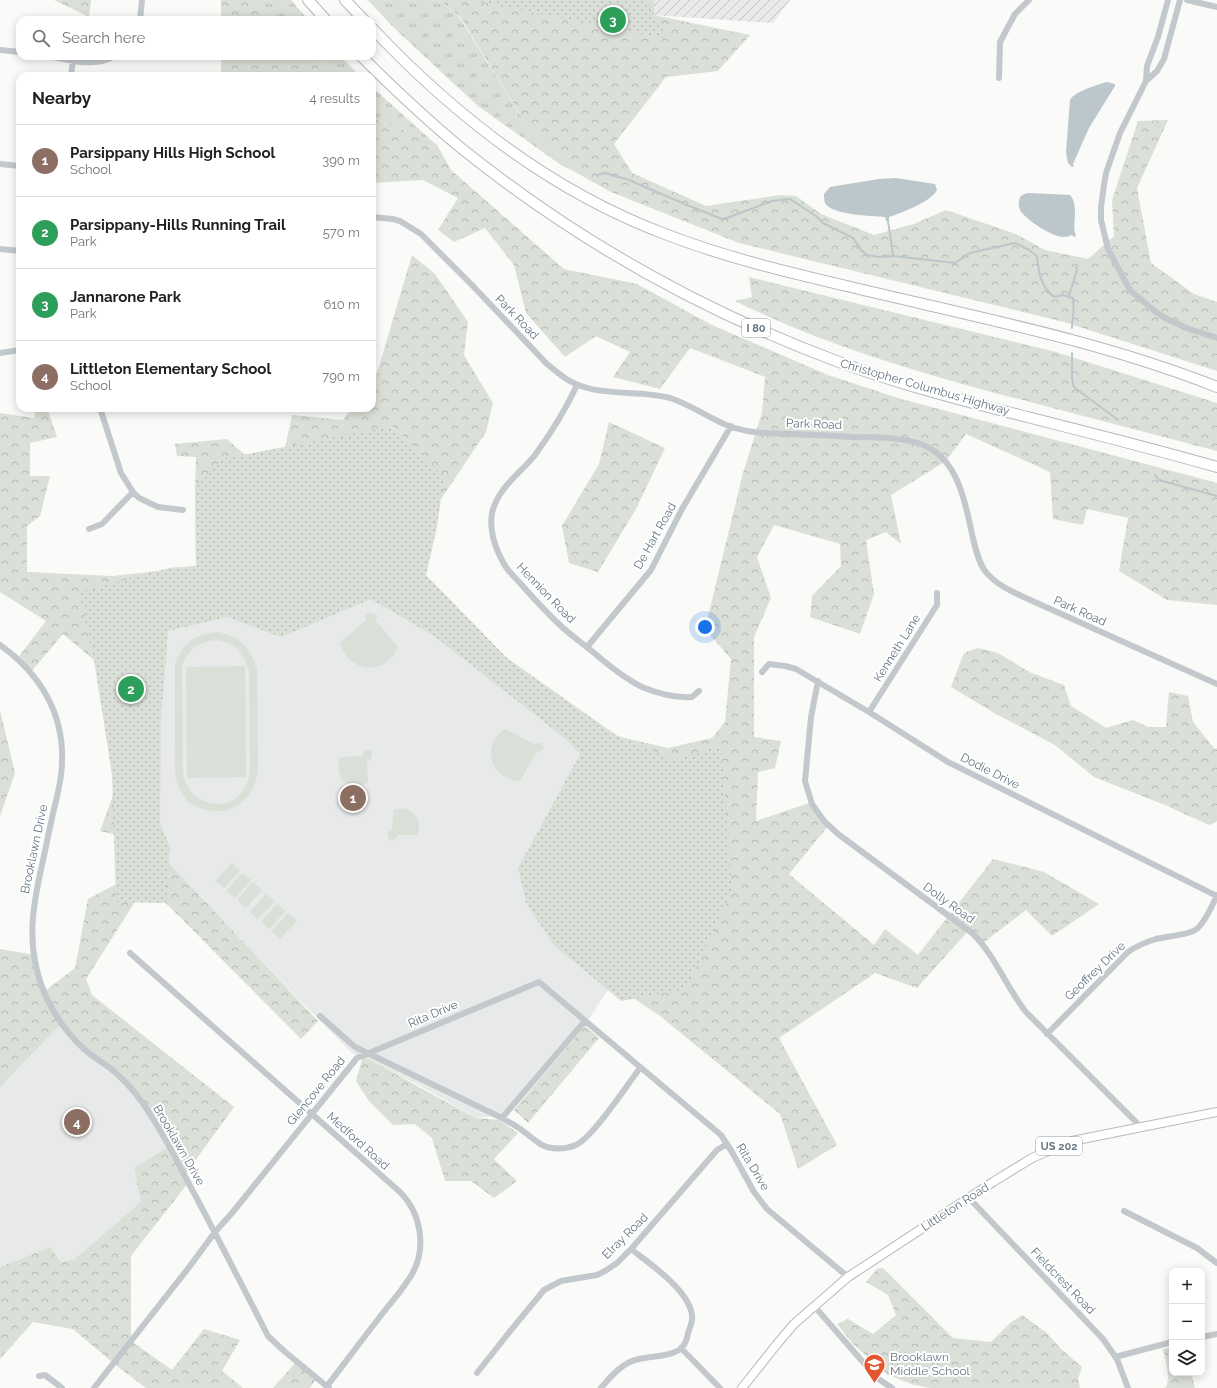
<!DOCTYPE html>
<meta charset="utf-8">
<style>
body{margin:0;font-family:Raleway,sans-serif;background:#f6f6f6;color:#202124}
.controls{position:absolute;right:12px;bottom:12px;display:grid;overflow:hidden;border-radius:8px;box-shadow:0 2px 10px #0003}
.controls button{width:36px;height:36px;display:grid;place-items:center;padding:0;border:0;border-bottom:1px solid #e0e0e0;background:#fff;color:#202124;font:20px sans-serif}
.you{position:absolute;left:705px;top:627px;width:14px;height:14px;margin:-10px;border:3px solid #fff;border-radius:50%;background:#1a73e8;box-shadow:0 0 0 6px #1a73e833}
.badge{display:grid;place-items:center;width:26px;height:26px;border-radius:50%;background:#e4572e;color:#fff;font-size:13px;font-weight:700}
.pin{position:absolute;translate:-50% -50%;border:2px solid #fff;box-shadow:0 1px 4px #0006}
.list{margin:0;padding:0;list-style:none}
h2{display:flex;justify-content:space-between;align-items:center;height:52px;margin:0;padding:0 16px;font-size:17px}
h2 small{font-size:13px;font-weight:400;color:#757577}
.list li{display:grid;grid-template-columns:26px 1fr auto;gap:12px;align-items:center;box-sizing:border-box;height:72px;padding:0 16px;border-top:1px solid #e0e0e0}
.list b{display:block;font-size:15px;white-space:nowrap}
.list p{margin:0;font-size:13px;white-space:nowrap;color:#757577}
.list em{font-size:13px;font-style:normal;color:#757577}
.icon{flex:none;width:22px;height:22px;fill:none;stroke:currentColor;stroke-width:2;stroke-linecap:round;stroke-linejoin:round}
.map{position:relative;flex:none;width:1217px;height:1388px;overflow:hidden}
.search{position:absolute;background:#fff;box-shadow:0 2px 10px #0003;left:16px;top:16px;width:360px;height:44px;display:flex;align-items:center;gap:10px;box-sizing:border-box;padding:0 14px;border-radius:12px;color:#757577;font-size:15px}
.panel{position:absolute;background:#fff;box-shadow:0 2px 10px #0003;left:16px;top:72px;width:360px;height:340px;border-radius:12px}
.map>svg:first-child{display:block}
.built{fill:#e8e9e9}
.industrial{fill:url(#industrial-furrows)}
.grass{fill:url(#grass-tufts)}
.forest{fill:url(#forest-crowns)}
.park{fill:url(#park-dots)}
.garden{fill:#dadfd7;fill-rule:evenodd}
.water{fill:#bbc7cb}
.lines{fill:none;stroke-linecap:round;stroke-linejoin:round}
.stream{stroke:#bbc7cb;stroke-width:2}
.major-casing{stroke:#b5babe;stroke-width:10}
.highway-casing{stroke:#b4b9bd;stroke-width:12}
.minor{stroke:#c3c8cc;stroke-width:6}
.major{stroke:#fff;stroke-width:8}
.highway{stroke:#fff;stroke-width:10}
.labels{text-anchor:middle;stroke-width:4;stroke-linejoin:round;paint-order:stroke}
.shield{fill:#fff;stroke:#939fa8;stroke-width:1}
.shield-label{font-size:11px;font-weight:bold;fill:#657683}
.street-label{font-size:12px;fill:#657683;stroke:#fff}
.poi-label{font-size:12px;fill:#657683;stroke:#fff;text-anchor:start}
</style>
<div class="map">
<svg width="1217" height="1388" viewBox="0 0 1217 1388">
<defs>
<pattern id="industrial-furrows" width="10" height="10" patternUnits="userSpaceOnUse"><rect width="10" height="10" fill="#e8e9e9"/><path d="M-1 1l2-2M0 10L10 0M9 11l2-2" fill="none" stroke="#c0c1c2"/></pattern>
<pattern id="grass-tufts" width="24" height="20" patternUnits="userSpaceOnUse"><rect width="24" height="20" fill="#dadfd7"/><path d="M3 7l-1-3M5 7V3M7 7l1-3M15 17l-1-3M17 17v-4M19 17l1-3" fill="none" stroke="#b4b9b4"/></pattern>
<pattern id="forest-crowns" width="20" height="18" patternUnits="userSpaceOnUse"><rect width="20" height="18" fill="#dadfd7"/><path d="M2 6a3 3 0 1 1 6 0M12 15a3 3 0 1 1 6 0" fill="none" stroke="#b4b9b4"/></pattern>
<pattern id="park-dots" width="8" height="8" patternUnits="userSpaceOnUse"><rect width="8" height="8" fill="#dadfd7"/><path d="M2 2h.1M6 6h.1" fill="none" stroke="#b4b9b4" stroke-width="1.8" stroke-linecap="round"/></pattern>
</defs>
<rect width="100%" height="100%" fill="#fafaf8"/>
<path class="built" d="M196,566L408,582L478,643L580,754L518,868L526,903L608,990L590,1017L508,1115L475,1118L419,1085L352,1053L269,969L150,843L149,603L169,568Z
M61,1024L138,1096L168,1147L134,1168L142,1202L75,1259L61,1262L50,1247L0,1267V1087Z"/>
<path class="industrial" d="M654,0H790L773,23L653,15Z"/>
<path class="grass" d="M252,0H291L308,20H276Z
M368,0H440L459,17L530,130L575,172L561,165L478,106L394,28Z
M316,56H340L360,76H332Z
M372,87L431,140L372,118Z"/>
<path class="forest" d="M54,0H91L89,17Z
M221,0H252L276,20H221Z
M440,0H654V15L750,35L718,71L666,77L614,144L632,173L706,206L780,195L796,196L821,214L874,235L914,224L946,210L1016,234L1045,250L1088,259L1114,236L1112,200L1138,121L1168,120L1137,188L1151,263L1194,294L1217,302V371L1064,322L739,243L611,192L575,172L530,130L460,17Z
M221,56H316L332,76H219L221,72Z
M372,118L431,140L437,145L451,170L564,269L637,284L712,325L828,375L901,399L1217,483V605L1167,600L1119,571L1128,518L1087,509L1083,525L1053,519L1050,472L966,434L946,461L891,495L901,544L886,532L866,540L874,594L860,634L810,617L812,596L841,566L840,544L774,525L757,557L771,598L754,637V737L781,741L775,768L758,772L756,821L812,802L829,825L789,874L874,945L885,929L918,955L993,859L1044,872L1099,904L1052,936L1026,910L983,943L969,930L917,988L875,973L779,1038L837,1145L798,1169L780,1114L660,1016L553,944L518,868L599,732L668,748L712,738L725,722L731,659L705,629L743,473L762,413L765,377L690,348L660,389L613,377L630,352L596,336L565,357L526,313L514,265L485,228L454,242L438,230L458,198L423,180L372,183Z
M412,255L435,274L468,322L464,355L493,403L486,432L433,511L196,566L195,489L196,457L177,456L175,444L227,439L266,474L282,463L292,415L343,420L352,408H372V380L377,373Z
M749,277L1056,352L1217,403V451C1155,435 1092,418 1030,402C929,376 829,347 735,301L752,297Z
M36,408H47L57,437L30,443V476H50L40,516L27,526V572L112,576L168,570L150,843L318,1021L301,1039L155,892L138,897L86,979L92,995L234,1107L184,1176L188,1183L131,1256V1341L172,1370L204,1329L240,1340L222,1371L243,1388H146L113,1363L73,1329L33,1322L0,1359V1267L50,1247L61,1262L75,1259L141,1202L134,1168L168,1147L138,1096L61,1024L0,1087V949L35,955L45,991L75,968L88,899L149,867L138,840L100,831L115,790L109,756L131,752L103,699L94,660L63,634L31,672L17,659L46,621L0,592V413L34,418Z
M609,422L665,448L636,509L598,572L569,563L562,526L599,464Z
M978,648L998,653L1029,672L1064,685L1071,706L1106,728L1133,720L1148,727H1166L1169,692L1188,696L1193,722L1215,749L1217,748V821L1209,825L1165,805L1094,777L1055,745L996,714L951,687L964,653Z
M0,710L15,773L0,816Z
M585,1026L599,1038L528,1123L514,1110Z
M363,1056L475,1118L499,1120L518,1133L494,1159L517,1181L494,1198L471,1181H445L432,1138L415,1124L393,1125L369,1101L356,1081Z
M883,1268L953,1338L991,1342L1010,1323L1022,1315L1047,1333L1060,1348L1082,1367L1078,1379L1080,1388H931L914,1385L888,1375L853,1344L837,1324L848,1319L873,1334L896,1315L888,1295L866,1282L877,1269Z
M1172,1348V1373H1191L1195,1388H1165C1172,1378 1165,1360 1163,1349Z
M297,1361L317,1378L310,1388H273Z"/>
<path class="park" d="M470,0H645L668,39Z
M392,426L444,476L437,527L426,575L507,658L616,735L673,760L721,745L732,892L686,989L621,1001L553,944L526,903L518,868L580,754L566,739L434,636L371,599L281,637L227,617L168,631L161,718L160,823L170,847L166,903L116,902L112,774L94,660L79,592L169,568L196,566L195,489L222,459Z"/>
<path class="garden" d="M368,613H373L377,616L376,621L398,647C386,676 349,674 340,643L366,620L365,616Z
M218,632C242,638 248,646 257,668L258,771C255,787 247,803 231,809C219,814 197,810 188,801C184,797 180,790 178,785C174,774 175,755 175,743C175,716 175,690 175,663C186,641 193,635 218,632ZM218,640C236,644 243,653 249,670L250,771C248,784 241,799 226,803C209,807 193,799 186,783C181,774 183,755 183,744C183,718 182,691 182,665C191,647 198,642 218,640Z
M245,666L246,777L187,778L186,667Z
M505,729L534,744L542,743L544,749L536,753L520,781C490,779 480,746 505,729Z
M369,749L372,751V757L367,762L368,782C350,793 331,776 341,757L362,756L364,752Z
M398,809C413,807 424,821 417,835H398L393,841L388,838V832L392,830L394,810Z
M232,863L240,870L224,888L215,881Z
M242,873L251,880L235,898L226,891Z
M253,882L262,890L246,908L237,900Z
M266,894L275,901L258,919L250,912Z
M277,904L286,911L269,929L261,922Z
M288,913L297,921L280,939L272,931Z"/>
<path class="water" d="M1107,82L1115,84V86L1089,128L1073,164L1074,166L1072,167L1068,163L1066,152L1070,100C1075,91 1097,85 1107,82Z
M896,178L935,184L937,190C931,202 901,213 889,217V221H886L885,217C872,216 831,215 825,203C824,200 824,197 824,194L830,187L879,179Z
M1029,193L1070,195C1080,206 1071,224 1076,236L1074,237L1072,235C1069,236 1067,237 1063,237C1053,237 1030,222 1023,214C1018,209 1018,203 1020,197L1024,194Z"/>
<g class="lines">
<path class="stream" d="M597,175L605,173L629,180L687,205L722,219L727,218L772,201L790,199L816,216L823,223L853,238L861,250L867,255L879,257L893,256L955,263L970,253L1015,243L1029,250L1037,256C1039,274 1040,285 1054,297L1063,295L1073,298C1075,307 1072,319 1072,328
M888,221L893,255
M1069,296L1077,270L1076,267
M1072,353V379L1074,387L1118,420
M1155,475L1159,480L1217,496"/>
<defs>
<path id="major" d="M742,1388L777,1344L794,1324L848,1277L993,1182L1032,1158L1072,1141L1217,1112"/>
<path id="highway" d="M308,0L326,20
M345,0L364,20
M372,28C454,115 553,192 665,234C727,258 791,273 855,288C976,317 1101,341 1217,387
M361,56C393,88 426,119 461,148C574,239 702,311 839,362C890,381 943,395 996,409C1070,428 1144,446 1217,467"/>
</defs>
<use href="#major" class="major-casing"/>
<use href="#highway" class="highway-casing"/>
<path class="minor" d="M1180,0L1164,59L1157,71L1146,81L1120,133L1106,173L1104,185L1101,207V220L1108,249L1126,283L1131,291L1157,313L1165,318L1189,329L1217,338
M1187,0L1217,7
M140,20L142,0
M0,50L20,52
M48,56C69,60 95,68 115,56
M71,76L73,60
M999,78L1000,42L1015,14L1029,0
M1146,81L1147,66L1158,37L1168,0
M0,164L20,166
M372,217L393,219L400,221L421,234L471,284L546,363C553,369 560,375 568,380C598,398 637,389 670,398C692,405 710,419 731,427C741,430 751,432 761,433C791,434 822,435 852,437C874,437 900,437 921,444C958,458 965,501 972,534C975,547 978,561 985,571C996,585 1013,592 1028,599L1217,684
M0,249L20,251
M0,353L20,350
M577,385C566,409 551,433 535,455C520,474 498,487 492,513C489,529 495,548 503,562C507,571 514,576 520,583C534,599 547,613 562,627C572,636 583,644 593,652C608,665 624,678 642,687C659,694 674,698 692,697L699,691
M100,408L121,473L133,492L139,498L158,507L183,510
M89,529L102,524L133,492
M0,645C39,673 64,712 62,762C62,778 58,793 54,809C49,831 45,852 40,874C34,903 29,932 35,961C41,995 59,1026 84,1049C94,1058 106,1064 116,1073C131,1086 145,1105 155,1122C170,1146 182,1171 195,1195C220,1242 244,1289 268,1336L284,1351L329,1388
M587,647L651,570L682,509L731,426
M762,672L769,664L785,666L796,669L869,712L948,762L1217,896
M818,681L811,717L805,781L812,804L824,821L838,834L972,933C995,955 1006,987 1026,1012L1141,1127
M869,712L937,605V593
M130,953L400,1192C421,1213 427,1248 412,1274C403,1290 390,1303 379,1318C361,1341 344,1364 327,1386
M320,1016L355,1047L502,1118C509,1122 517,1126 523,1131C532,1137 540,1147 552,1148C559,1149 569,1148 576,1145C593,1137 627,1085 640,1068
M1047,1034L1128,952C1137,946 1146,942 1156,939C1167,936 1191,935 1198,928C1207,919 1212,906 1217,895
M502,1118L585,1021
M969,1198L1103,1339L1117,1359L1128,1388
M1124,1211L1197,1248L1217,1263
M815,1307L877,1378L892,1388
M1202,1337L1217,1334
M681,1348L720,1388
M1115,1357L1172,1342
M477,1373L511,1330L544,1290L561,1281L597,1275L605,1271L617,1263L631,1249L717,1150L727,1144
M39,1376L45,1375L62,1388
M94,1388L190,1266L215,1232L232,1213L357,1058L539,982L721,1135L732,1152L754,1192L767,1209L848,1277
M601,1388C611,1376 623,1362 639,1359C651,1356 664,1357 675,1352C683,1349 687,1341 688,1333C690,1327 693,1321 692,1315C689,1290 650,1264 631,1249"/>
<use href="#major" class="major"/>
<use href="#highway" class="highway"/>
</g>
<defs>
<symbol id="school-pin" viewBox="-11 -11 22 30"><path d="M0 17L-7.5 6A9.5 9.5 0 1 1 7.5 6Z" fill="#e4572e" stroke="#fff"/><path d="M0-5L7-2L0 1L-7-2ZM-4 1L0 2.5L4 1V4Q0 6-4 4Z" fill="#fff"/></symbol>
</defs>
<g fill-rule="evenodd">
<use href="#school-pin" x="862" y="1352" width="25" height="34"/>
</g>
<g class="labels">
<g class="shield">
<rect x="742" y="319" width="28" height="18" rx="3"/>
<rect x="1036" y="1137" width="46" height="18" rx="3"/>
</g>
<g class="shield-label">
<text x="756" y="332">I 80</text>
<text x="1059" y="1150">US 202</text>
</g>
<g class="street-label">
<text transform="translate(517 317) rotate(46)" y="4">Park Road</text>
<text transform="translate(925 387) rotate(16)" y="4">Christopher Columbus Highway</text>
<text transform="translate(814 424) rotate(2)" y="4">Park Road</text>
<text transform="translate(655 536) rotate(-61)" y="4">De Hart Road</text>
<text transform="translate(546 593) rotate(46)" y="4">Hennion Road</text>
<text transform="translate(1080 611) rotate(24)" y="4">Park Road</text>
<text transform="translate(897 648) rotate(-58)" y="4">Kenneth Lane</text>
<text transform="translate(990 771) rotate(27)" y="4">Dodie Drive</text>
<text transform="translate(34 849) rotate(-78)" y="4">Brooklawn Drive</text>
<text transform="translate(949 903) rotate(36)" y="4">Dolly Road</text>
<text transform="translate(1095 971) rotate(-44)" y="4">Geoffrey Drive</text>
<text transform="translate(433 1014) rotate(-23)" y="4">Rita Drive</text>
<text transform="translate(316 1091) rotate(-51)" y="4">Glencove Road</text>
<text transform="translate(358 1141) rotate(42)" y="4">Medford Road</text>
<text transform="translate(179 1145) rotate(60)" y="4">Brooklawn Drive</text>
<text transform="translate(753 1167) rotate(59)" y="4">Rita Drive</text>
<text transform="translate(955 1207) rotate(-33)" y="4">Littleton Road</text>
<text transform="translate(625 1236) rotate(-45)" y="4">Elray Road</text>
<text transform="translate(1063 1281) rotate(46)" y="4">Fieldcrest Road</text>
</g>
<g class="poi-label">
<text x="890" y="1361">Brooklawn<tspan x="890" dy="14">Middle School</tspan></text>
</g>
</g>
</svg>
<div class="controls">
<button>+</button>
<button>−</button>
<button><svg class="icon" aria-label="layers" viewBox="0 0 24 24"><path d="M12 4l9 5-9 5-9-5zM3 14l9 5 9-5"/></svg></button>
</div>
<div class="you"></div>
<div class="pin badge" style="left:353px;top:798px;background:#8d6e63">1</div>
<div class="pin badge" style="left:131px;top:689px;background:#2e9e5b">2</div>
<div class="pin badge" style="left:613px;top:20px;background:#2e9e5b">3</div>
<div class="pin badge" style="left:77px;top:1122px;background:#8d6e63">4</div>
<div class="search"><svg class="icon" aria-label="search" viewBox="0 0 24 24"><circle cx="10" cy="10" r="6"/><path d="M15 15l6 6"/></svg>Search here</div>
<section class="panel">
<h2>Nearby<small>4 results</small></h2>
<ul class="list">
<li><span class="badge" style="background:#8d6e63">1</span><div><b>Parsippany Hills High School</b><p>School</p></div><em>390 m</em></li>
<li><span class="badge" style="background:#2e9e5b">2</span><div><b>Parsippany-Hills Running Trail</b><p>Park</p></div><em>570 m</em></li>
<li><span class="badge" style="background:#2e9e5b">3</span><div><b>Jannarone Park</b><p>Park</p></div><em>610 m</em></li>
<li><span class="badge" style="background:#8d6e63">4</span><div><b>Littleton Elementary School</b><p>School</p></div><em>790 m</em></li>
</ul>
</section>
</div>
